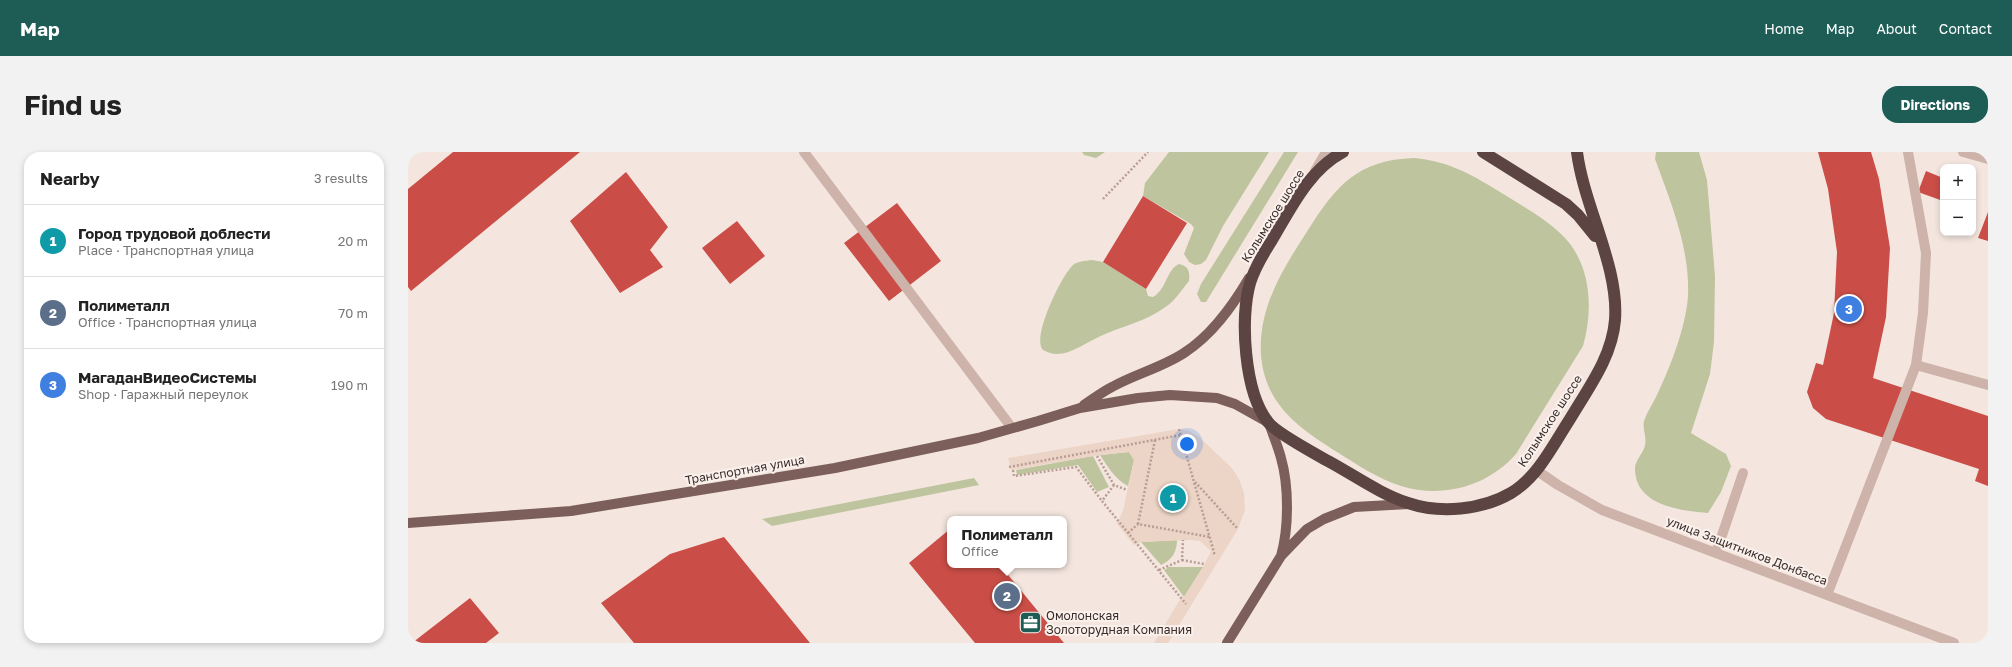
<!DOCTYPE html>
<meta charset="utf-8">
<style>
body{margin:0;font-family:"Golos Text",sans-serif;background:#f2f2f2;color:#222}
.controls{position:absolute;right:12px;top:12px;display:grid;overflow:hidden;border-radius:8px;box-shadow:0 2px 6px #0003}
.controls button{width:36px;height:36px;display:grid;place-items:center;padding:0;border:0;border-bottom:1px solid #e0e0e0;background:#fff;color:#222;font:20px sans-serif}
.you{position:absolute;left:779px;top:292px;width:14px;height:14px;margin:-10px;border:3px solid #fff;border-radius:50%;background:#1a73e8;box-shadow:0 0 0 6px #1a73e833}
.badge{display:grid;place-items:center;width:26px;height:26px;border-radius:50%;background:#1d5d56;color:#fff;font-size:13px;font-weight:700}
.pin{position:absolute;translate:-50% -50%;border:2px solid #fff;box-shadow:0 1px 4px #0006}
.popup{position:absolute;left:539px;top:364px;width:120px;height:52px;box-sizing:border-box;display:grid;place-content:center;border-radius:8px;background:#fff;filter:drop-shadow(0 1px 3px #0005);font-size:13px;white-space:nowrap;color:#767676}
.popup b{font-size:15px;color:#222}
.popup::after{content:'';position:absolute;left:50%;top:100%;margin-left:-8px;border:8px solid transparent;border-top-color:#fff}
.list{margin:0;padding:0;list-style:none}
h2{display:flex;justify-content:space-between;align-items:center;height:52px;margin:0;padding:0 16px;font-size:17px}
h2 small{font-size:13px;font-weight:400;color:#767676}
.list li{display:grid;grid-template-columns:26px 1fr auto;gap:12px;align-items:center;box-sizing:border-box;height:72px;padding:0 16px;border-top:1px solid #e0e0e0}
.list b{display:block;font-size:15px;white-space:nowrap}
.list p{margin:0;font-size:13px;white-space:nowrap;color:#767676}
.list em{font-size:13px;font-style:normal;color:#767676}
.map{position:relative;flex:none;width:1580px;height:491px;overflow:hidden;border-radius:16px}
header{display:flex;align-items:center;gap:24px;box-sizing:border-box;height:56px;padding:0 20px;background:#1d5d56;color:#fff}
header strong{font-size:19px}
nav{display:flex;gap:22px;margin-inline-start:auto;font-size:14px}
.intro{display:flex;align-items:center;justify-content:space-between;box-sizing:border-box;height:96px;padding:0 24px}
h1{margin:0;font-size:28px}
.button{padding:10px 18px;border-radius:16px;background:#1d5d56;color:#fff;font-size:14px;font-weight:700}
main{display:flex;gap:24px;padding:0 24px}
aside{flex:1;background:#fff;border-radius:16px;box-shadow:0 2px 6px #0003}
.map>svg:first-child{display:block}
.green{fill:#bec49e}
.plaza{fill:#ecd4c6}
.building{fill:#ca4e47}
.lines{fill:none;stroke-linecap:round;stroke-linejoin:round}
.path{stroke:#b99d94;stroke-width:2.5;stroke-dasharray:2 2;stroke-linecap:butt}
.minor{stroke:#cdb3aa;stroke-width:10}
.major{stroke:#7c5f5a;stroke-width:10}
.highway{stroke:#5b4441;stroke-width:12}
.labels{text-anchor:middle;stroke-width:4;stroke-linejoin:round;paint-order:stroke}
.street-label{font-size:12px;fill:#3a2c2a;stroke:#fbf1ec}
.poi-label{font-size:12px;fill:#3a2c2a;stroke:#fbf1ec;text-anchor:start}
</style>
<header>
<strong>Map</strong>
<nav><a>Home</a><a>Map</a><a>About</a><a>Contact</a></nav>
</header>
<div class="intro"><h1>Find us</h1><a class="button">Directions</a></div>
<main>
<aside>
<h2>Nearby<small>3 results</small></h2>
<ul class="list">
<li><span class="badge" style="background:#0f9aa8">1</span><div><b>Город трудовой доблести</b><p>Place · Транспортная улица</p></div><em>20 m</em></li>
<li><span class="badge" style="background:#5c6f8a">2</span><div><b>Полиметалл</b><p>Office · Транспортная улица</p></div><em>70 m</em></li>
<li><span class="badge" style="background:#3f7fe0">3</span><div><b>МагаданВидеоСистемы</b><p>Shop · Гаражный переулок</p></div><em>190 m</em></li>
</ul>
</aside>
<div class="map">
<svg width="1580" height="491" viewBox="0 0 1580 491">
<rect width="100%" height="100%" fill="#f4e6df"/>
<path class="green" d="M674,0H697L688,6L676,3Z
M761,0H861L815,74L798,108L793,112L787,113L781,110L776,102L786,76L783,72L735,44L737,31Z
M876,0H890L798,150H793L789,142L793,132Z
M1248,0H1291L1299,28L1307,124L1306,190L1302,222L1283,281L1318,302L1323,314L1313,340L1300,361C1272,359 1228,353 1227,318C1226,309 1236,301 1237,293C1239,285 1234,276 1236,269C1239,260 1244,253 1248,245C1262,216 1278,175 1280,144C1282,96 1263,51 1247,7Z
M1006,6C1042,9 1066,24 1097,43C1116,55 1136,66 1152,81C1183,109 1186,156 1175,194L1108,302C1080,334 1035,347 993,334C970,327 950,313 929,300C891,276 857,253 853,203C850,155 875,117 900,78C928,34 949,8 1006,6Z
M684,108L695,110L738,137L740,144L745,145C759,137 758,118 771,112C781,114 782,120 781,129C773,139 766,150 756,156C738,169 715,174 695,183C680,189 663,203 647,202C644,202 637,199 635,198C623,186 653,125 664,114C669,109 677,109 684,108Z
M721,300L726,308L720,334C707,327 700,315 692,303Z
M685,304L701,335L689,340L670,313L609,323L608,318Z
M566,326L571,333L364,374L354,367Z
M769,388C769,400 764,408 753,413L733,390Z
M761,415H795L776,445L756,418Z"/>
<path class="plaza" d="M771,277L781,279L791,285L824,316L832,329L836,341L837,358L830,377L760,491H746L771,449L776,445L795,415L803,399L792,389L782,388L733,390L726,393L709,372L715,359L726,308L721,300L685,304L603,318L600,306Z"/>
<path class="building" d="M45,0H172L3,139L0,135V37Z
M1410,0H1463L1471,27L1482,96L1478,165L1465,226L1580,264V334L1567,329L1571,317L1418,267L1405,256L1399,240L1408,211L1415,213L1426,161L1429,100L1420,37Z
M1518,19L1535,26V49L1510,40Z
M218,20L260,75L242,98L255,115L212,141L162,69Z
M735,44L779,71L738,137L695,110Z
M489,51L533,109L481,149L436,91Z
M1580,60V89L1570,86Z
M329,69L357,104L322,132L294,96Z
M542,377V413H592L656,491H567L501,411Z
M316,385L402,491H226L193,451L262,402Z
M62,446L91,481L78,491H4Z"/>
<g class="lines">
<path class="path" d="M695,47L740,0
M771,277L807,404
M747,288L730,372L802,385
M689,304L706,333L719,338
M601,315L773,283
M605,318L606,324L668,315L694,349
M787,330L830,377
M706,333L694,349L778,452
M720,381L730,372
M774,408L796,412
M751,418L774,408L775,388"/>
<path class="minor" d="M396,0L604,276
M1500,0L1518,101L1515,161L1508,213L1580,233
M1555,0L1580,7
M907,19L918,0
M1128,318L1150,333L1194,358L1546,491
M1308,401L1335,321
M1419,443L1508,213"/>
<path class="major" d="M676,253C685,247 694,240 704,235C727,222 753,216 776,201C804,183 824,155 841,126
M0,371L163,359L427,316L570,286L630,269L672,256L730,246L762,243L809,246L827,252L861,271C865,283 870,294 873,306C881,334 881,376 873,404
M819,491L873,404L899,377L916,367L946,355L1001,352"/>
<path class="highway" d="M935,0C901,18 883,56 864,88C855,102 847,115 842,131C832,166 836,240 860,270C868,281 906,301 920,309C946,323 972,342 1000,351C1032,362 1074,358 1103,341C1130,325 1145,293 1162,267C1181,235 1204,205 1207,168C1211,114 1176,55 1169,0
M1075,0L1158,52L1170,63L1187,84"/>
</g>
<defs>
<symbol id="office-square" viewBox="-11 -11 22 22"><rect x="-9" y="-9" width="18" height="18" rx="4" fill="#1d5d56" stroke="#fbf1ec"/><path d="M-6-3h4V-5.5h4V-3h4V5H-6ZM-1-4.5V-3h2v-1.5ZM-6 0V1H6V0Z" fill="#fff"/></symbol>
</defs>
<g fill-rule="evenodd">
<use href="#office-square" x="610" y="458" width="25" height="25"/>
</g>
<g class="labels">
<g class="street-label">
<text transform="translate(865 64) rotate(-58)" y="4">Колымское шоссе</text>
<text transform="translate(1142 269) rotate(-57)" y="4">Колымское шоссе</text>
<text transform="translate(337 318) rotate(-10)" y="4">Транспортная улица</text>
<text transform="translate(1339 399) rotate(21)" y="4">улица Защитников Донбасса</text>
</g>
<g class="poi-label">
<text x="638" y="468">Омолонская<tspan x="638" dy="14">Золоторудная Компания</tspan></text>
</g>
</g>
</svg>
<div class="controls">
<button>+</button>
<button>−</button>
</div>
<div class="you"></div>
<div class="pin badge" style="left:765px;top:346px;background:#0f9aa8">1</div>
<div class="pin badge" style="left:599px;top:444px;background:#5c6f8a">2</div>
<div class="popup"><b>Полиметалл</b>Office</div>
<div class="pin badge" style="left:1441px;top:157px;background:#3f7fe0">3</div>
</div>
</main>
